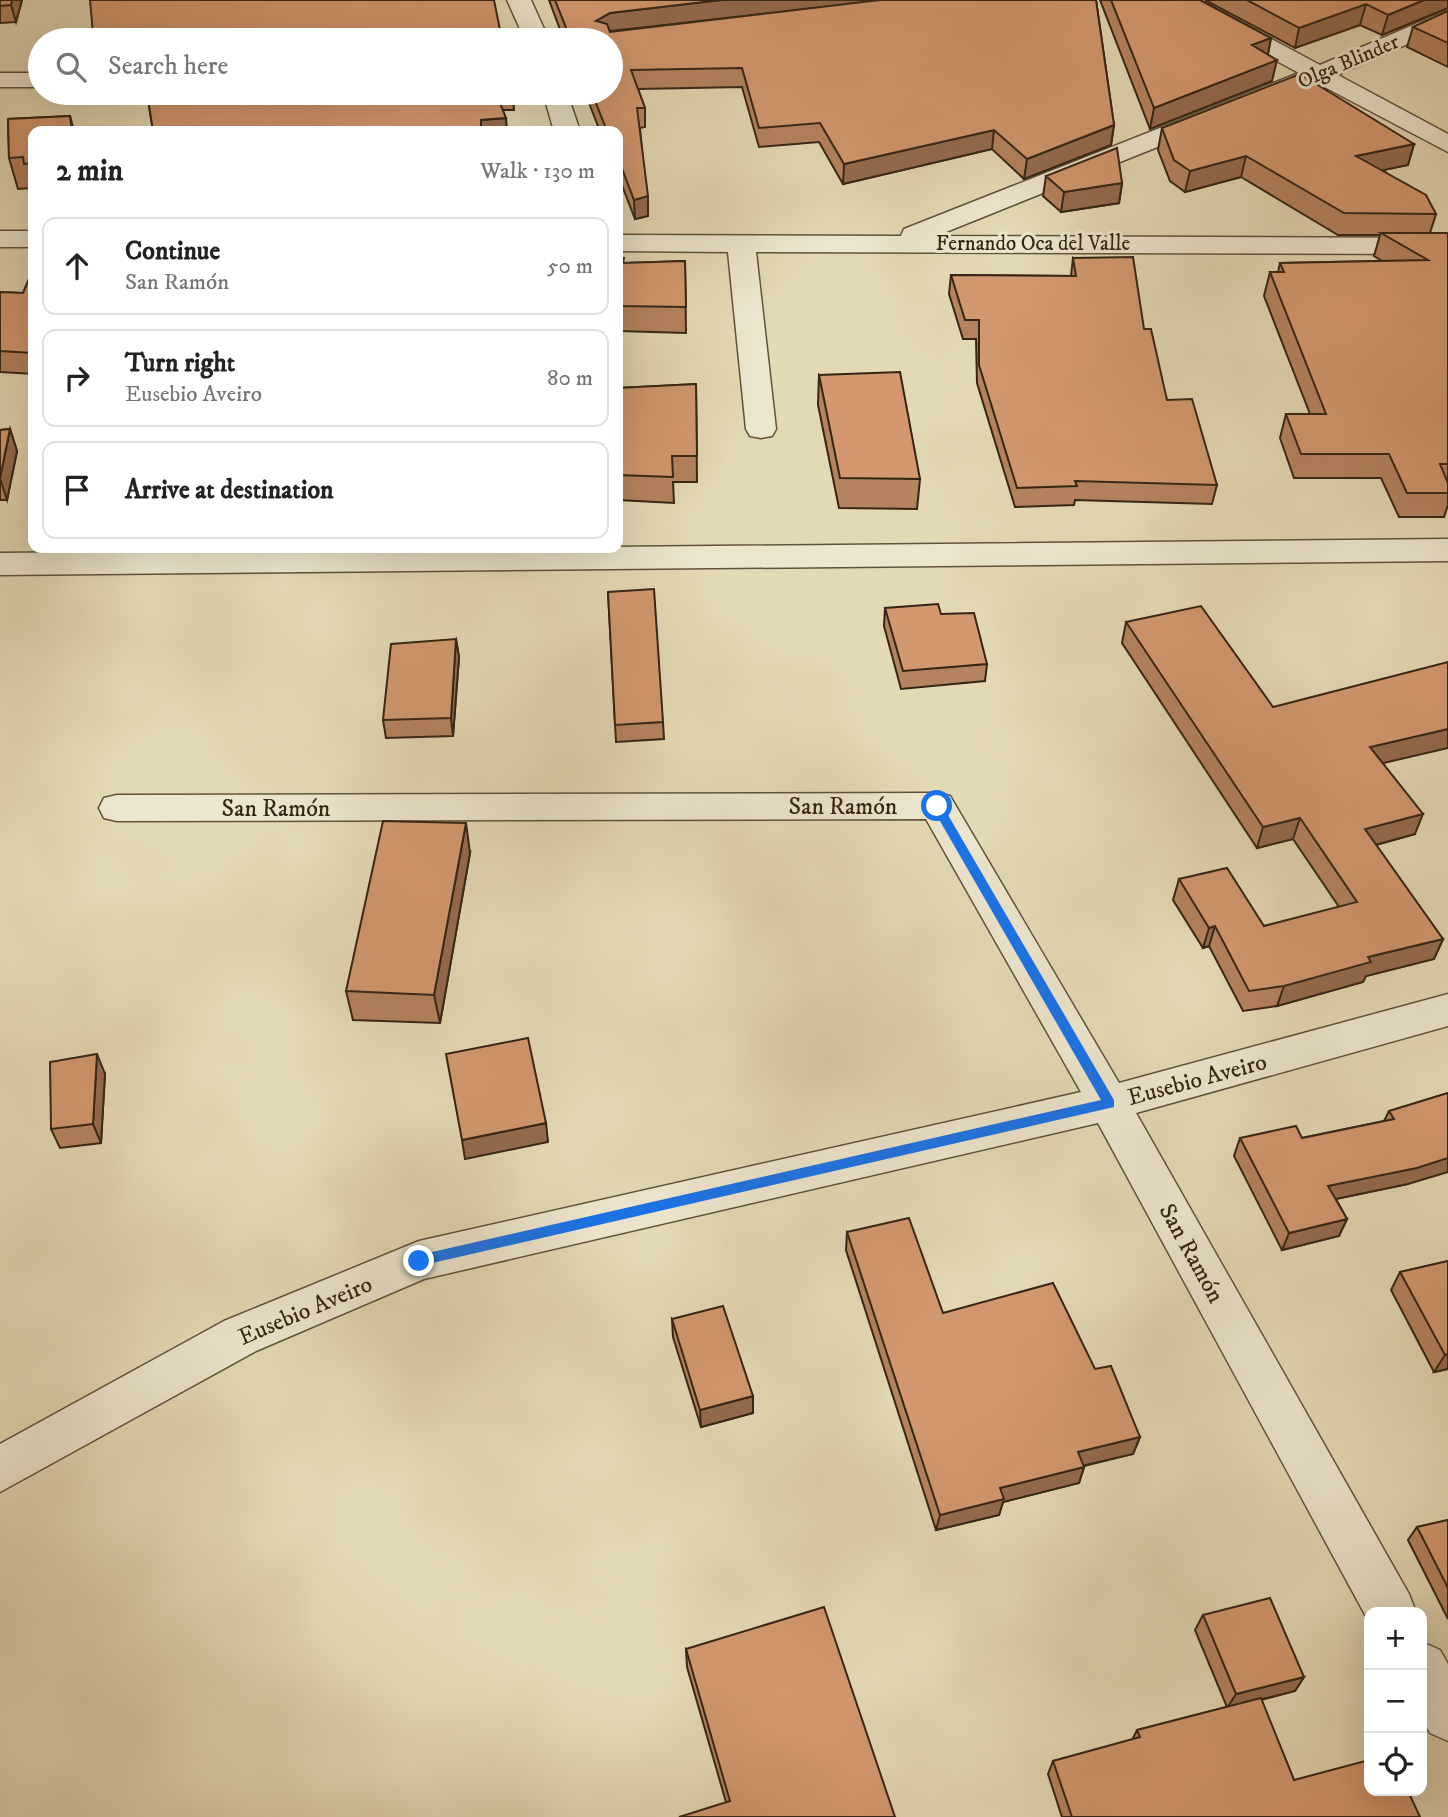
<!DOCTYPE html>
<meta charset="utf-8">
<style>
body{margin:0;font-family:"IM FELL DW Pica",serif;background:#f2f2f2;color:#222}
.controls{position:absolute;right:21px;bottom:21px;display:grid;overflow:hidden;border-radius:14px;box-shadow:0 7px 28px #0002}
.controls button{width:63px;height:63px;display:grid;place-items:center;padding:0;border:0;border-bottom:2px solid #e0e0e0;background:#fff;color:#222;font:35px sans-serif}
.stop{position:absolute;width:21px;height:21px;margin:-16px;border:5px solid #1a73e8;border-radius:50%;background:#fff}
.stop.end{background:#1a73e8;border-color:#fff;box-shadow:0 2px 7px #0008}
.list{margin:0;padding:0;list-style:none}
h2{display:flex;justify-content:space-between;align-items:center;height:91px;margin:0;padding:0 28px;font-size:30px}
h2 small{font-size:23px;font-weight:400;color:#767676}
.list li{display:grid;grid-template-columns:46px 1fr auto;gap:21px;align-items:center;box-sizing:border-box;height:98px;margin:0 14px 14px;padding:0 14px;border:2px solid #e0e0e0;border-radius:14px}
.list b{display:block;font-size:26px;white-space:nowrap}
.list p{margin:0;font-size:23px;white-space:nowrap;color:#767676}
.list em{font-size:23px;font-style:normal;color:#767676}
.icon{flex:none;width:38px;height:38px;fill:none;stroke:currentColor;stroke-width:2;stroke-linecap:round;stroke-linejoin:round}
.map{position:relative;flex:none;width:1448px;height:1817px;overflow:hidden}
.search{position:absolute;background:#fff;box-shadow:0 7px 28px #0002;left:28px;top:28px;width:595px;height:77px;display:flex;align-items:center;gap:18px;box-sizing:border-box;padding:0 24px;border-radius:38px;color:#767676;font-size:26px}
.panel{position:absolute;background:#fff;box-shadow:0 7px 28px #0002;left:28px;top:126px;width:595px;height:427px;border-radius:14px}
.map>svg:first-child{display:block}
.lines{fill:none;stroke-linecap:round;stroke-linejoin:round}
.minor-casing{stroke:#61523d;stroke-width:3}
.minor{fill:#ede6cf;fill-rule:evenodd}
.wall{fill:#b5835f;stroke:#352515;stroke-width:2}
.shaded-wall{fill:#946a4e;stroke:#352515;stroke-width:2}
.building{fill:#d3986f;stroke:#352515;stroke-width:2}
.route{fill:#1a73e8}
.labels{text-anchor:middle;stroke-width:6;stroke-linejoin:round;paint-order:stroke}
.far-street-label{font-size:21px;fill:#352515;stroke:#ede6cf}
.street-label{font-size:24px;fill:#352515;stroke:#ede6cf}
</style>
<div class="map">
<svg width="1448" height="1817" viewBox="0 0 1448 1817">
<rect width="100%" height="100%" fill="#e4d9b5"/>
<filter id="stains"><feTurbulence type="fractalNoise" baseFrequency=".00286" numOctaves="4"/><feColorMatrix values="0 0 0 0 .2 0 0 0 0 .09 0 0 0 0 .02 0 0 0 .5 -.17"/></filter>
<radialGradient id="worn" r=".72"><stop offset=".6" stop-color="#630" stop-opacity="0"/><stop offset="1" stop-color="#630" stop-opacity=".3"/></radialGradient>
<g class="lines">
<defs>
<path id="minor" d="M507,0H531L549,40H525Z
M1170,0H1199L1320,65L1448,10V26L1338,75L1448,134V152L1317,83L936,236L1448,238V254L756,252L776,429L772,436L761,438L750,436L746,429L728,252L618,251V235L901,236L904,229L1299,73L1174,5Z
M0,73H40V87H0Z
M543,93H567L580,131H554Z
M0,231H33V247H0Z
M1448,539V561L0,575V553Z
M937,793L950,796L1119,1083L1448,994V1026L1136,1113L1409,1594L1416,1612H1369V1622L1098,1123L424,1279L256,1351L0,1492V1444L224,1321L419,1241L1081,1092L926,819L117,821L104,818L99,808L104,798L117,795Z
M1422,1642L1440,1650L1448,1664V1741L1430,1733L1422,1719Z"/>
</defs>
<use href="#minor" class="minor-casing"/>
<use href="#minor" class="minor"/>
</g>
<path class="wall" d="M0,0H22L16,22L0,23Z
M549,0H1096L1114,125L1111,145L1024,179L992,149L843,184L819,142L759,147L742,87L638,89L645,108V127L640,128L648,216L635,219L618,175V131H600L585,93H611V40H564Z
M1100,0H1200L1271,38L1268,54L1272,81L1150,129Z
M1205,0H1448V8L1382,35L1360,25L1295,48Z
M1448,11V67L1407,47L1413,27Z
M147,93H513L514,110H503L507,131H153Z
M70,116L74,131H33V195L31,188L18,189L9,158L8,119Z
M1162,128L1414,144L1408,165L1383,170L1436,214L1430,233L1448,235V505L1444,517H1399L1381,478H1294L1280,438L1286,414H1310L1264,296L1270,272H1278L1280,263L1382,261L1374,256L1380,235H1338L1241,177L1185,192L1170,181L1158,150Z
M1046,176L1122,183L1119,203L1061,212L1043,196Z
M618,258L624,263L685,261L686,333L618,331Z
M1073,258L1144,329L1167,400L1217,485L1212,504L1075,500L1074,505L1015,507L977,383L976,339H963L949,294L951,275L1071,276Z
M33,270V374L0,372V292L23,293Z
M819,375L920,479L917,509L839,508L818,405Z
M696,384L697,482H673L674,503L618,500V388Z
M10,429L17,451L7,500H0V430Z
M608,592L663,722L664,739L616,742Z
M885,608L941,614L987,664L985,681L901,689L884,626Z
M1126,622L1273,707L1383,763L1415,834L1376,845L1443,939L1434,959L1366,976L1363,982L1277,1006L1243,1011L1209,946L1203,948L1173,900L1179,879L1264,926L1339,907L1293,839L1257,848L1122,643Z
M456,639L459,657L453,736L386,738L383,720Z
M470,853L440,1023L353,1020L346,991Z
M105,1074L101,1143L60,1148L51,1129Z
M1448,1093L1408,1184L1336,1199L1347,1219L1339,1236L1282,1250L1234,1156L1240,1138H1302L1384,1121L1389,1111Z
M847,1232L943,1313L1095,1369L1140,1437L1133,1454L1084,1466V1467L1079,1483L1003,1502L999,1515L936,1530L846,1250Z
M1448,1261V1369L1434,1372L1391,1290L1400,1272Z
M672,1319L753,1396V1413L701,1427L673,1337Z
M1448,1520V1619L1408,1540L1417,1527Z
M1203,1615L1304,1677L1295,1691L1261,1700L1294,1780L1420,1817H1062L1048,1774L1053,1761L1132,1740L1137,1730L1227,1707L1195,1630Z
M686,1649L895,1817L726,1802L687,1667Z"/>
<path class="shaded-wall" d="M12,0H22L16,22L11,5Z
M721,0H886L611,31L596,21L610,13Z
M1424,0H1448V8L1382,35L1388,15Z
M1366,4L1360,25L1295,48L1299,28Z
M138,29L141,40H94L93,34Z
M1271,38L1267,58L1252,45Z
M1277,60L1272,81L1150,129L1154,108Z
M506,118L507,131H481V120Z
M1114,125L1111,145L1024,179L1027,159Z
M994,130L992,149L843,184L844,164Z
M1414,144L1408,165L1351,177L1356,156Z
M1246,156L1241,177L1185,192L1190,171Z
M1122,183L1119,203L1061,212L1064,192Z
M648,196V216L635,219L634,200Z
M10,429L17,451L7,500L0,478Z
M456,639L459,657L453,736L451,718Z
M1448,729V748L1362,768L1370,747Z
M1423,814L1415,834L1357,850L1365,829Z
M1300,818L1293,839L1257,848L1263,827Z
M466,823L470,853L440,1023L434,995Z
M1215,926L1209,946L1203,948L1209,928Z
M1443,939L1434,959L1366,976L1363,982L1277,1006L1284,986L1368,957Z
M97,1054L105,1074L101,1143L93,1124Z
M546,1123L548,1142L465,1159L462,1140Z
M1448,1158V1172L1408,1184L1321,1202L1328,1186Z
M1347,1219L1339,1236L1282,1250L1289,1233Z
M1448,1354V1369L1434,1372L1445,1355Z
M753,1396V1413L701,1427L700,1410Z
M1140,1437L1133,1454L1073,1468L1078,1452Z
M1084,1467L1079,1483L1003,1502L999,1515L936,1530L940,1515L1000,1488Z
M1304,1677L1295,1691L1227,1708L1236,1694Z"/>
<path class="building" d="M0,0H12L11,5L0,6Z
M90,0H494L502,40H140L138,29L93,34Z
M555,0H721L610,13L596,21L607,24L610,32L880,0H1096L1114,125L1027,159L994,130L844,164L820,123L759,128L742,68L631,70L645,108H637L648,196L634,200L618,158V131H607L592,93H611V40H571Z
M1111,0H1200L1271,38L1252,45L1277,60L1154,108Z
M1247,0H1424L1388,15L1366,4L1299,28Z
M1448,11V43L1413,27Z
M1300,74L1414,144L1356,156L1426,195L1436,214L1344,213L1246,156L1190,171L1174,160L1162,128Z
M147,93H496L506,118L481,120V131H193V128L153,131Z
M70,116L72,131H33V163L24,164L23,157L9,158L8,119Z
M1117,148L1122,183L1064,192L1046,176Z
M1381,233H1447L1448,235V464H1440L1448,483V493H1407L1389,454H1301L1286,414H1326L1270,272H1284L1280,263L1428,260Z
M1133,257L1144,329H1151L1167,400L1192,399L1217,485L1075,481L1077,486L1017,488L979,365V320H965L951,275L1076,276L1073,258Z
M618,258H624L623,263L685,261L686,307L618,306Z
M33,270V353L0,351V292L23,293Z
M900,372L920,479L840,478L819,375Z
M696,384L697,456H672L673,477L618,475V388Z
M10,429L0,478V430Z
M654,589L663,722L615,725L608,592Z
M938,604L941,614L974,613L987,664L903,671L885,608Z
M1201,606L1273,707L1448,662V729L1370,747L1423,814L1365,829L1443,939L1368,957L1371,962L1284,986L1249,991L1215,926L1209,928L1179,879L1227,868L1264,926L1357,902L1300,818L1263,827L1126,622Z
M456,639L451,718L383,720L391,644Z
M383,821L466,823L434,995L346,991Z
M528,1038L546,1123L462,1140L446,1054Z
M97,1054L93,1124L51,1129L50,1062Z
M1448,1093V1158L1417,1168L1328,1186L1347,1219L1289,1233L1240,1138L1296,1126L1302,1138L1394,1119L1389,1111Z
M909,1218L943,1313L1053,1283L1095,1369L1111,1366L1140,1437L1078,1452L1084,1467L1000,1488L1004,1499L940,1515L847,1232Z
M1448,1261V1354L1445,1355L1400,1272Z
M723,1306L753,1396L700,1410L672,1319Z
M1448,1520V1588L1417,1527Z
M1270,1598L1304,1677L1236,1694L1203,1615Z
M824,1607L895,1817H679L730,1801L686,1649Z
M1261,1698L1294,1780L1369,1760V1791H1408L1420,1817H1072L1053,1761L1140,1737L1137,1730Z"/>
<path class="route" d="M933,803H941L1114,1100V1107L419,1266L414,1265L413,1261L419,1255L1101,1100L933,809Z"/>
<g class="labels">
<g class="far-street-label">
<text transform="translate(1348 61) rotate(-23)" y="7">Olga Blinder</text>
<text x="1033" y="250">Fernando Oca del Valle</text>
</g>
<g class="street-label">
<text x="843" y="814">San Ramón</text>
<text x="276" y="816">San Ramón</text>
<text transform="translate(1197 1079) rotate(-15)" y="8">Eusebio Aveiro</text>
<text transform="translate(1192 1253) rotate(61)" y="8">San Ramón</text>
<text transform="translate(305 1310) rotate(-23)" y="8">Eusebio Aveiro</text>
</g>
</g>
<rect width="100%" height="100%" filter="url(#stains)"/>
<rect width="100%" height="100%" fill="url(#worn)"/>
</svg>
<div class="controls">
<button>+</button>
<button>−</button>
<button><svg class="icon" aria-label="locate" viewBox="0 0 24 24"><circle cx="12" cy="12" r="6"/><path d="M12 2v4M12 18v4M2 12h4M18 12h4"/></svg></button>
</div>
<div class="stop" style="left:937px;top:806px"></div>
<div class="stop end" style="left:419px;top:1261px"></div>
<div class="search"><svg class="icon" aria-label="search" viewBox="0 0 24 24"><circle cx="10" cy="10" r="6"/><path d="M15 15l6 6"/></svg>Search here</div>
<section class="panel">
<h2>2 min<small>Walk · 130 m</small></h2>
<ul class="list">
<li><svg class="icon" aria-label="ahead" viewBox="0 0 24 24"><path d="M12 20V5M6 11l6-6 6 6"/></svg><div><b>Continue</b><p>San Ramón</p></div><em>50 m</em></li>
<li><svg class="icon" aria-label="right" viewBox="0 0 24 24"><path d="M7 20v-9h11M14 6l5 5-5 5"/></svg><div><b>Turn right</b><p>Eusebio Aveiro</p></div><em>80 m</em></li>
<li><svg class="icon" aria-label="arrive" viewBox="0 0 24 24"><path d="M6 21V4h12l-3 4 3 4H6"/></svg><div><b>Arrive at destination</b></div></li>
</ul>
</section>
</div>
